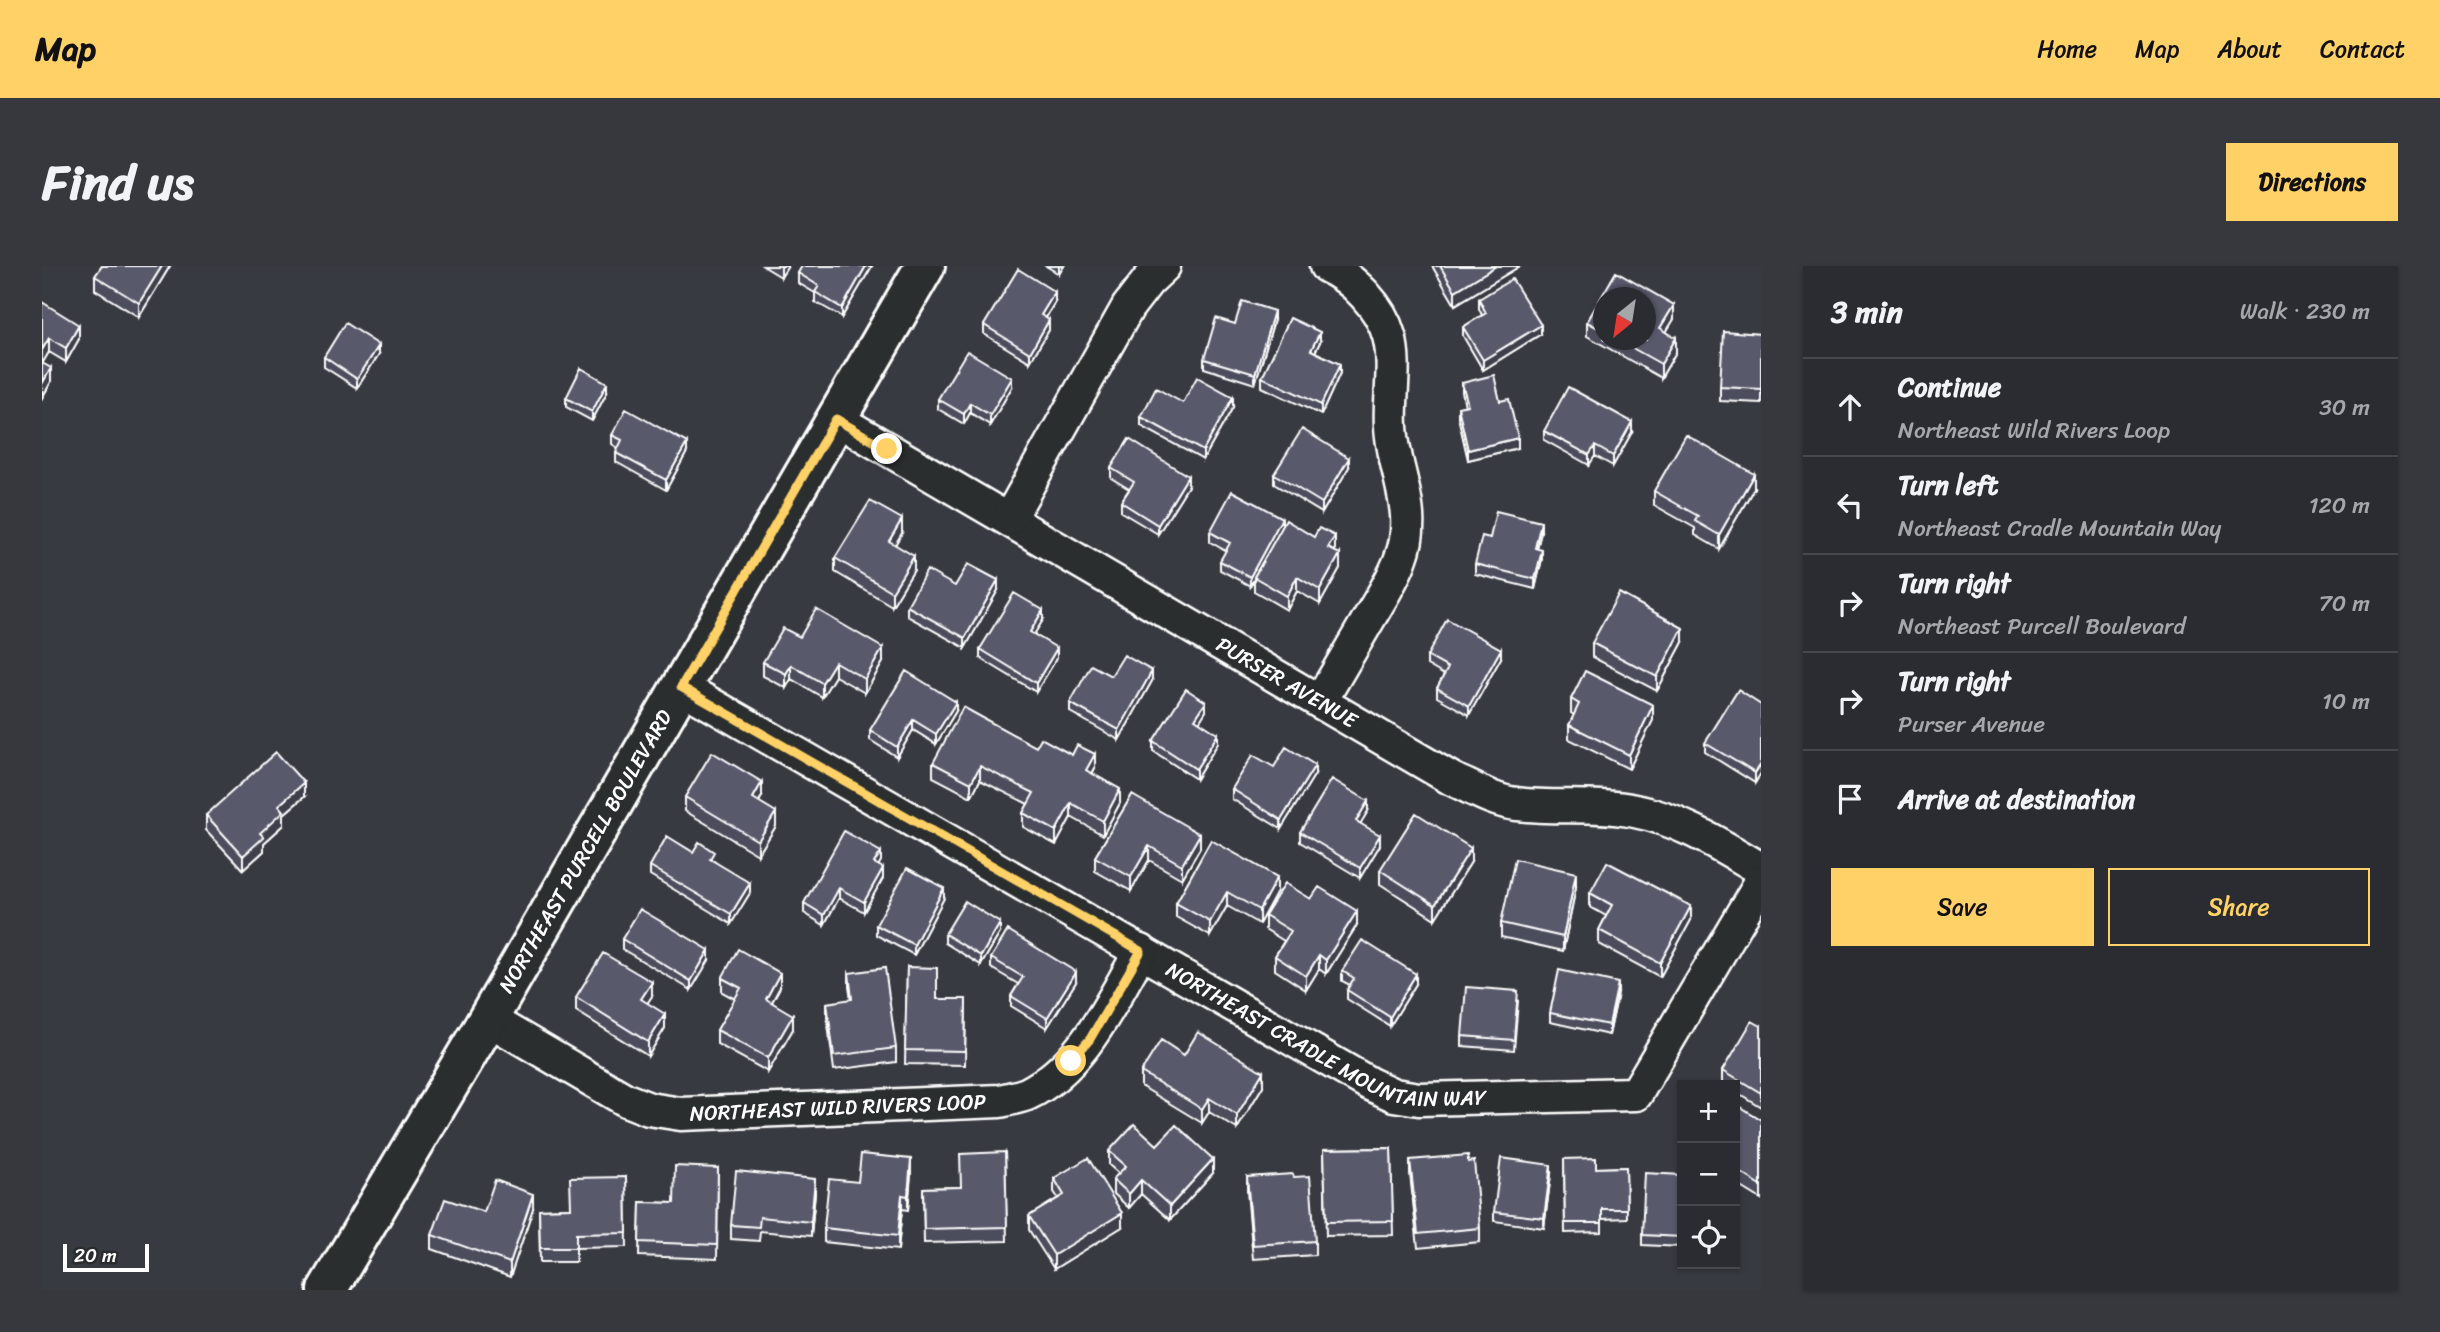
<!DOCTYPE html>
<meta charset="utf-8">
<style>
body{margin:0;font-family:Sriracha,sans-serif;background:#36383d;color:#f1f3f6}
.controls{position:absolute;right:21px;bottom:21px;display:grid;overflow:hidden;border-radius:0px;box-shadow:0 2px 5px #0004}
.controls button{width:63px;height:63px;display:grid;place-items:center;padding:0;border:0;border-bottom:2px solid #46484d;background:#2a2c31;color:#f1f3f6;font:35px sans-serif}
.compass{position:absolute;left:1551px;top:21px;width:63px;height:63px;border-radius:50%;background:#2a2c31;box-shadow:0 2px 5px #0004;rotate:210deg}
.scale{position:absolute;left:21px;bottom:18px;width:86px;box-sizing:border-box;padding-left:7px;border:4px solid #fff;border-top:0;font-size:19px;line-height:24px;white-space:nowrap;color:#fff;-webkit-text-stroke:5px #2a2d2e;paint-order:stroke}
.stop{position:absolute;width:21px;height:21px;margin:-16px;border:5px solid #ffd166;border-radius:50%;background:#fff}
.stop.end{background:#ffd166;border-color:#fff;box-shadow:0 2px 7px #0008}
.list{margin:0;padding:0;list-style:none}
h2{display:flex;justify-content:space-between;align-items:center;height:91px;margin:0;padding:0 28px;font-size:30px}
h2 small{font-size:23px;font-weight:400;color:#a5a7ab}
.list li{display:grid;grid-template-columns:46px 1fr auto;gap:21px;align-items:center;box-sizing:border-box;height:98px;padding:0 28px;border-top:2px solid #46484d}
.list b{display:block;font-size:26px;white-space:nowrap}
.list p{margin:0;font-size:23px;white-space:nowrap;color:#a5a7ab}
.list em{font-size:23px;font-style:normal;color:#a5a7ab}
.actions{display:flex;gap:14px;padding:21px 28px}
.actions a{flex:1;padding:16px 0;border:2px solid #ffd166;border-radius:0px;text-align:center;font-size:24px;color:#ffd166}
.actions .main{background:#ffd166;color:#111}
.icon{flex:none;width:38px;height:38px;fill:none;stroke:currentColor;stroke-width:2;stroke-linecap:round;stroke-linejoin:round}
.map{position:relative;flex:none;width:1719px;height:1024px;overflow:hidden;border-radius:0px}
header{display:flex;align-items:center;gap:42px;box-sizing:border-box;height:98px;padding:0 35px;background:#ffd166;color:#111}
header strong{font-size:33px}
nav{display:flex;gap:38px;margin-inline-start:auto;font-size:24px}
.intro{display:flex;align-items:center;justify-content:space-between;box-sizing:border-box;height:168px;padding:0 42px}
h1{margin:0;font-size:49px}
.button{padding:18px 32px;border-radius:0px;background:#ffd166;color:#111;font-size:24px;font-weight:700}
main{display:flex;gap:42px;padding:0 42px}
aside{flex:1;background:#2a2c31;border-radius:0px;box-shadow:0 2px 5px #0004}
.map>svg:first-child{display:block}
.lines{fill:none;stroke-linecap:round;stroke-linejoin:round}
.minor-casing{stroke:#fff;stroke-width:37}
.tertiary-casing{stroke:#fff;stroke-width:44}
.minor{stroke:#2a2d2e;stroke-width:32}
.tertiary{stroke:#2a2d2e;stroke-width:38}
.wall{fill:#4c4d5d;stroke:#fff;stroke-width:2;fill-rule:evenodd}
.shaded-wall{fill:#3e3f4c;stroke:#fff;stroke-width:2}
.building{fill:#585a6c;stroke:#fff;stroke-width:2}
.route{stroke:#ffd166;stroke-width:9}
.labels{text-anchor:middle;stroke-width:6;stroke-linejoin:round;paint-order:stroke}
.street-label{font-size:21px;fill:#fff;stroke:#2a2d2e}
</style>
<header>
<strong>Map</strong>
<nav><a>Home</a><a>Map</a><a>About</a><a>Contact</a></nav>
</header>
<div class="intro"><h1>Find us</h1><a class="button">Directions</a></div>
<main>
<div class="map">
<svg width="1719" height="1024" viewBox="0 0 1719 1024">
<rect width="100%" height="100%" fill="#383a41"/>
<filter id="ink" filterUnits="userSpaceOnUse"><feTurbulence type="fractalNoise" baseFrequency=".0143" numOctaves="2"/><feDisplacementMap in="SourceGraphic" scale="14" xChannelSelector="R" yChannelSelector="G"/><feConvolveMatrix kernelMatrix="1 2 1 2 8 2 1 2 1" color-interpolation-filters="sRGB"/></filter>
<g filter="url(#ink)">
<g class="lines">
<defs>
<g id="minor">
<path id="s1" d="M794,153L1410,513C1430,522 1453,536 1475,538C1514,543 1554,537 1593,545C1640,554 1678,579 1719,603"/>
<path d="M967,253L1086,41L1106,15L1122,0"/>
<path id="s2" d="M639,421L1328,818L1352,829L1377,833L1594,828L1719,616"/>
<path d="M1278,436C1295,407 1312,378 1329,349C1340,330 1352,312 1359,292C1377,245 1351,205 1349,160C1347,131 1355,99 1347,70C1339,41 1311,12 1284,0"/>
<path id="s3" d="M446,753L584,834L607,843L639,848L958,835C967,833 977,831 985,828C1042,800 1068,737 1099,685"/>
</g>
<g id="tertiary">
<path id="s4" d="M285,1024L446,753L883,0"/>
</g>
</defs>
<use href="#minor" class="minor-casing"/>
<use href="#tertiary" class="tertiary-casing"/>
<use href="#minor" class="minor"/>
<use href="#tertiary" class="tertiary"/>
</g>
<path class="wall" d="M60,0H128L97,51L53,24V10Z
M721,0H746L739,11Z
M830,0L800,51L773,36V27L756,17V7Z
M1004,0H1022L1017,8Z
M1390,0H1478L1413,39Z
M1574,6L1632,39V53L1624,66L1634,72V86L1619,112L1545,70V56ZM1562,32H1604V74H1562Z
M1437,33L1499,68L1441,104L1421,70V61L1440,49L1437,43Z
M0,36L37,73L24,96L7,86L0,97L9,116L0,132Z
M1013,36L1004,52L1007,64L988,96L942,68V59Z
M1232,54L1213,118L1162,102V93L1193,58Z
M1719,68V137L1678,135V121Z
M1278,76L1273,86L1298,107L1279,149L1220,121V111Z
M337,88L315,122L282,101V91Z
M1420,117L1458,135L1476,182L1426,194L1416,151V141L1423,140L1420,126Z
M970,121L948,159L928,147L922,158L896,143V133Z
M565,126L550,155L524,141V132Z
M1141,137L1191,141L1161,194L1099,160V151Z
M1502,165L1590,166L1571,200L1553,190L1547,199L1502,174Z
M570,169L645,186L624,224L574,196V187L576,182L570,178Z
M1307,201L1280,247L1232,218V208Z
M1069,202L1146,220L1116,268L1079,246V236L1087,223L1069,212Z
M1712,222L1677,283L1653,269V262L1612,239V225Z
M1240,261L1292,285L1298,302L1278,338L1255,325L1245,344L1212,325V313L1208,320L1178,304V295L1184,285L1168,276V266Z
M1499,266L1495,282L1500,293L1493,323L1433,308V298L1448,272Z
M860,267L853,278L872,304L850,340L793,306V292Z
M913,320L956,324L923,382L865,350V340Z
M1001,354L992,368L1015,392L994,426L938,392V383Z
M758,371L841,396L823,427L793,410L780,431L749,413L744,422L721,410V396Z
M1641,376L1615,425L1550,391V377Z
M1385,390L1459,392L1427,449L1395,431V422L1402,409L1385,399Z
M1110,415L1077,474L1028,446V437Z
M1529,433L1611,454L1587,503L1527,473V459L1532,449L1529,447Z
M1719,439V507L1713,517L1663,486V477Z
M914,445L894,478L871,464L855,491L828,474V464Z
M1164,445L1157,456L1176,477L1154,513L1111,485V475Z
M994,481L1053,502L1050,508L1078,537L1061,569L1029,551L1014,579L981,561V547L986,538L938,514L929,531L891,511V497Z
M1273,508L1239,563L1190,533V523Z
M1090,529L1158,582L1140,613L1107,594L1089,625L1053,605V591Z
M720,530L717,536L734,560L716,589L643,545V531Z
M262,531L242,548V559L222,577V585L201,604L164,564V549Z
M1326,545L1318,557L1338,579L1318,612L1258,576V566Z
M1169,574L1235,625L1217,658L1185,640L1168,670L1134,651V637Z
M651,586L672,595L708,627L689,658L608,609V600Z
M839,595L836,599L841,612L822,646L797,632L782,659L762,647V637Z
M1429,596L1393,653L1338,618V604Z
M1534,621L1521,685L1459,671V657Z
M1548,627L1649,654L1618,711L1557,678V664L1564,650L1548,641Z
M902,632L872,689L834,669V659Z
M1269,633L1315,659L1284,708L1277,703L1264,724L1233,704V690L1242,675L1223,663V649Z
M958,667L939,699L903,677V668Z
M580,673L667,694L649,724L580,683Z
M949,692L1034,716L1005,762L969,740V730L976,718L949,702Z
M865,701L895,733H924L923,799L863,798Z
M1300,705L1374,718L1348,760L1305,733V724L1308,719L1300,715Z
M807,707L854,782V796L792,804L785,751V737L809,734L807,721Z
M680,712L738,721L730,736L751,763L726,806L675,778V764L693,733L680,726Z
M1576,727L1567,769L1508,756V747Z
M610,730L605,737L623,762L606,790L534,745V731Z
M1476,735L1472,784L1420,780V770Z
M1719,760V841L1693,825V819H1683L1681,818V804Z
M1142,789L1221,820L1195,863L1167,846L1160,857L1099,820V806Z
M1693,838L1719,854V933L1693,917Z
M1115,879L1171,907L1128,954L1099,928L1087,942L1071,927V913L1077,908L1067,899V885Z
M1349,882L1351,969L1284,970L1282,883Z
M963,886L965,975L882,977L881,922L919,921Z
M1522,893L1554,902L1584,901L1585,952L1560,953V966L1523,967Z
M1368,894L1426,896L1438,962V976L1376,982L1368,908Z
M676,902L675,993L597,990L598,936L632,937Z
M869,907L866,944L860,943L856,984L782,976V962L816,916Z
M1509,908L1502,962L1452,955V946Z
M1640,909V981L1600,979V969Z
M584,911L585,981L534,982V996H498L497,943L529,942Z
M1205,911L1273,975V989L1211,993L1205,925Z
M1012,912L1080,961L1012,1003L987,964V950L1016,932L1012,926Z
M773,927L769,970L718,965L717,975L689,973V959Z
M491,942L468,1011L390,983V969L442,946Z"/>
<path class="shaded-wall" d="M120,0H128L97,51V37Z
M740,0H746L739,11V2Z
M824,0H830L800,51V42Z
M1017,0H1022L1017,8Z
M1454,0H1478L1413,39V25Z
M1013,26V36L999,59V49Z
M1632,39V53L1618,76V62Z
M1232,45V54L1213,118V108Z
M1007,54V64L988,96V87Z
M37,59V73L24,96V82Z
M1499,59V68L1441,104V94Z
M1278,66V76L1269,94V84Z
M7,72V86L0,98V84Z
M1634,72V86L1619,112V98Z
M337,79V88L315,122V113Z
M1298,98V107L1279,149V139Z
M9,102V116L0,132V118Z
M970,112V121L948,159V149Z
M565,117V126L550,155V146Z
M1191,131V141L1161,194V185Z
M928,137V147L922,158V148Z
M1590,156V166L1571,200V190Z
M1476,172V182L1426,194V184Z
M645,177V186L624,224V214Z
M1553,180V190L1547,199V189Z
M1307,192V201L1280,247V237Z
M1712,208V222L1677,283V269Z
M1146,210V220L1116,268V259Z
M1240,252V262L1212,311V313L1208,320V311Z
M860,253V267L847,289V275Z
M1499,256V266L1493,291V282Z
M1293,270V284L1286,296V282Z
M1500,284V293L1493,323V313Z
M1298,288V302L1278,338V324Z
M872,290V304L850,340V326Z
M1255,311V325L1245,344V330Z
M956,314V324L923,382V372Z
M1001,344V354L988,375V366Z
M1641,362V376L1615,425V411Z
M841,382V396L823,427V413Z
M1015,382V392L994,426V417Z
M1459,383V392L1427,449V440Z
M793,396V410L780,431V417Z
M749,399V413L744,422V408Z
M1110,405V415L1077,474V464Z
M914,436V445L894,478V468Z
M1164,436V445L1153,463V453Z
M1611,439V454L1587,503V489Z
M871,454V464L855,491V481Z
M1176,468V477L1154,513V503Z
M1053,488V502L1044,518V504Z
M1719,498V507L1713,517V507Z
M1273,499V508L1239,563V554Z
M938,500V514L929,531V517Z
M720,516V530L711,546V532Z
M262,517V531L242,548V559L222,577V585L201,604V590L237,539Z
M1078,523V537L1061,569V555Z
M1326,535V545L1314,565V555Z
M1029,537V551L1014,579V565Z
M734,546V560L716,589V575Z
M1158,568V582L1140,613V599Z
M1338,569V579L1318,612V602Z
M1107,580V594L1089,625V611Z
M1429,582V596L1393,653V639Z
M839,586V595L832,607V597Z
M841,602V612L822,646V636Z
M1534,607V621L1521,685V671Z
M1235,611V625L1217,658V644Z
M708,617V627L689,658V648Z
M797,622V632L782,659V649Z
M902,622V632L872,689V679Z
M1185,626V640L1168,670V656Z
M1649,640V654L1618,711V697Z
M1315,645V659L1284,708V694Z
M958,657V667L939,699V690Z
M667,684V694L649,724V715Z
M1277,689V703L1264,724V710Z
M1034,706V716L1005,762V752Z
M738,707V721L724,747V733Z
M1374,708V718L1348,760V751Z
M610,716V730L599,747V733Z
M1576,717V727L1567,769V759Z
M623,748V762L606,790V776Z
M751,749V763L726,806V792Z
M1221,806V820L1195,863V849Z
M1167,832V846L1160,857V843Z
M869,893V907L866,944V930Z
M1171,893V907L1128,954V940Z
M1509,899V908L1502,962V952Z
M773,913V927L769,970V956Z
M1099,914V928L1087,942V928Z
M491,928V942L468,1011V997Z
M860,929V943L856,984V970Z
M1080,947V961L1012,1003V989Z"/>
<path class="building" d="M60,0H120L97,37L53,10Z
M760,0H824L800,42L773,26L777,20L756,7Z
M1398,0H1454L1413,25Z
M976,3L1013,26L999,49L1007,54L988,87L942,59Z
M1574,6L1632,39L1618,62L1634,72L1619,98L1576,74H1604V32H1562V65L1545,56Z
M1470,13L1499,59L1441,94L1421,61L1444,47L1437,33Z
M1200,35L1232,45L1213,108L1162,93L1174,52L1193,58Z
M0,36L37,59L24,82L7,72L0,84Z
M1248,52L1278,66L1269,84L1298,98L1279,139L1220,111Z
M303,57L337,79L315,113L282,91Z
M1681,65L1719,68V123L1678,121Z
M925,85L970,112L948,149L928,137L922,148L896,133Z
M0,97L9,102L0,118Z
M539,102L565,117L550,146L524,132Z
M1452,109L1458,135L1467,133L1476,172L1426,184L1416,141L1426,139L1420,117Z
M1155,111L1191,131L1161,185L1099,151L1114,122L1141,137Z
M1526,121L1590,156L1571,190L1553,180L1547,189L1502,165Z
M584,143L645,177L624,214L574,187L580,174L570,169Z
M1260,163L1307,192L1280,237L1232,208Z
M1644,169L1712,208L1677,269L1653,255L1656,250L1612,225Z
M1087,173L1146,210L1116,259L1079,236L1092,216L1069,202Z
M1190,225L1240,252L1208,311L1178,295L1188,277L1168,266Z
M828,235L860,253L847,275L872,290L850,326L793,292Z
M1454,245L1499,256L1493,282L1500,284L1493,313L1433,298L1440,270L1448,272Z
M1244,254L1272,271L1277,262L1293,270L1286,282L1298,288L1278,324L1255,311L1245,330L1212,311Z
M926,298L956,314L923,372L865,340L885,304L913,320Z
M972,327L1001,344L988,366L1015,382L994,417L938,383Z
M1577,327L1641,362L1615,411L1550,377Z
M774,343L841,382L823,413L793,396L780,417L749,399L744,408L721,396L741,362L758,371Z
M1405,353L1459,383L1427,440L1395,422L1406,402L1385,390Z
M1082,389L1110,405L1077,464L1028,437L1049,399L1069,410Z
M864,405L914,436L894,468L871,454L855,481L828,464Z
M1543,405L1611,439L1587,489L1527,459L1537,438L1529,433Z
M1144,423L1164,436L1153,453L1176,468L1154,503L1111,475Z
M1696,424L1719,439V498L1713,507L1663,477Z
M921,441L994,481L999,472L1030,489L1035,479L1053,488L1044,504L1078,523L1061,555L1029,537L1014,565L981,547L992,527L938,500L929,517L891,497Z
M1244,481L1273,499L1239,554L1190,523L1211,489L1232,501Z
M234,486L262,517L237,539L242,545L218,567L222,571L201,590L164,549Z
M670,486L720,516L711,532L734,546L716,575L643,531Z
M1290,513L1326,535L1314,555L1338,569L1318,602L1258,566Z
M1090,529L1158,568L1140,599L1107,580L1089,611L1053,591Z
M1374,547L1429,582L1393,639L1338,604Z
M802,565L839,586L832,597L841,602L822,636L797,622L782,649L762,637Z
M625,570L651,586L657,576L672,586L668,593L708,617L689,648L608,600Z
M1169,574L1235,611L1217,644L1185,626L1168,656L1134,637Z
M1473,593L1534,607L1521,671L1459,657Z
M1565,596L1649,640L1618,697L1557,664L1570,639L1548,627Z
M865,602L902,622L872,679L834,659Z
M1243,617L1269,633L1277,621L1315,645L1284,694L1277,689L1264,710L1233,690L1249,665L1223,649Z
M923,635L958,657L939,690L903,668Z
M598,643L667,684L649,715L580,673Z
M966,664L1034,706L1005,752L969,730L981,711L949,692Z
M1320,674L1374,708L1348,751L1305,724L1312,712L1300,705Z
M696,683L738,707L724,733L751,749L726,792L675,764L699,722L680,712Z
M561,687L610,716L599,733L623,748L606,776L534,731Z
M865,701L895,702V733H924L923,785L863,784Z
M843,702L854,782L792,790L785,737L810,733L807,707Z
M1517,704L1576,717L1567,759L1508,747Z
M1424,721L1476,725L1472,774L1420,770Z
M1710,755L1719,760V827L1681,804Z
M1156,766L1221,806L1195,849L1167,832L1160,843L1099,806L1119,774L1142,789Z
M1693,838L1719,854V919L1693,903Z
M1092,858L1115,879L1134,859L1171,893L1128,940L1099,914L1087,928L1071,913L1084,900L1067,885Z
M1349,882L1351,955L1284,956L1282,883Z
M963,886L965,961L882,963L881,922L919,921L918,888Z
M819,888L869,893L866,930L860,929L856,970L782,962L787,913L816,916Z
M1426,889V896L1432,895L1438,962L1376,968L1368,894Z
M1046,892L1080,947L1012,989L987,950L1022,929L1012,912Z
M1459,892L1509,899L1502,952L1452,946Z
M1554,892V902L1584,901L1585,943H1560V957H1523L1522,893Z
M633,900L676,902L675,979L597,976L598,936L632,937Z
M694,905L773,913L769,956L718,951L717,961L689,959Z
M1603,907L1640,909V971L1600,969Z
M1251,908L1252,911L1268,910L1273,975L1211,979L1205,911Z
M584,911L585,967L534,968V982H498L497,943L529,942L528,912Z
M453,914L491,928L468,997L390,969L403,933L442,946Z"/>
</g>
<g class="lines" filter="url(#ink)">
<path class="route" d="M845,183L794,153L639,421L1099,685L1048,773L1029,795"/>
</g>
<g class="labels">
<g class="street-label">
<text dy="7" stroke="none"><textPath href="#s1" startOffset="522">PURSER AVENUE</textPath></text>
<text dy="7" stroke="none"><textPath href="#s4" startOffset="509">NORTHEAST PURCELL BOULEVARD</textPath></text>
<text dy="7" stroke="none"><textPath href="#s2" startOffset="738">NORTHEAST CRADLE MOUNTAIN WAY</textPath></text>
<text dy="7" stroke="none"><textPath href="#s3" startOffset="374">NORTHEAST WILD RIVERS LOOP</textPath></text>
</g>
</g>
</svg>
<div class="controls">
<button>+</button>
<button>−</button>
<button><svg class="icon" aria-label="locate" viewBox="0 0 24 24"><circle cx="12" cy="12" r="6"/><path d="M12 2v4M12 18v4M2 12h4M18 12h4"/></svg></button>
</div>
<svg class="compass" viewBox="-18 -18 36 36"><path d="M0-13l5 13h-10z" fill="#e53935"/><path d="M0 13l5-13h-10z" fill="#a5a7ab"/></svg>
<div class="scale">20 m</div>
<div class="stop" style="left:1029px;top:795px"></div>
<div class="stop end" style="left:845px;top:183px"></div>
</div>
<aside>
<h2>3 min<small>Walk · 230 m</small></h2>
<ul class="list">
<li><svg class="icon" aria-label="ahead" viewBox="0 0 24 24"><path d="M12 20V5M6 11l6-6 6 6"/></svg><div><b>Continue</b><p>Northeast Wild Rivers Loop</p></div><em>30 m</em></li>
<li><svg class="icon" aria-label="left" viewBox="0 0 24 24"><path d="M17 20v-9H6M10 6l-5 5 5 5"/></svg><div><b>Turn left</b><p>Northeast Cradle Mountain Way</p></div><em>120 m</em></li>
<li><svg class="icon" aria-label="right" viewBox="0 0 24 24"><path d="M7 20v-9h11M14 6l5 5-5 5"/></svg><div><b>Turn right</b><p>Northeast Purcell Boulevard</p></div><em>70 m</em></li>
<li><svg class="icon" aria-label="right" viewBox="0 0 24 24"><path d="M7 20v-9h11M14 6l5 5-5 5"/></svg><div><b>Turn right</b><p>Purser Avenue</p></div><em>10 m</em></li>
<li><svg class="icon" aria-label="arrive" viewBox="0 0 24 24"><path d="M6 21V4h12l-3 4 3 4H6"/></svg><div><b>Arrive at destination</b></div></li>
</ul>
<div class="actions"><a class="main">Save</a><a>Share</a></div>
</aside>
</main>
